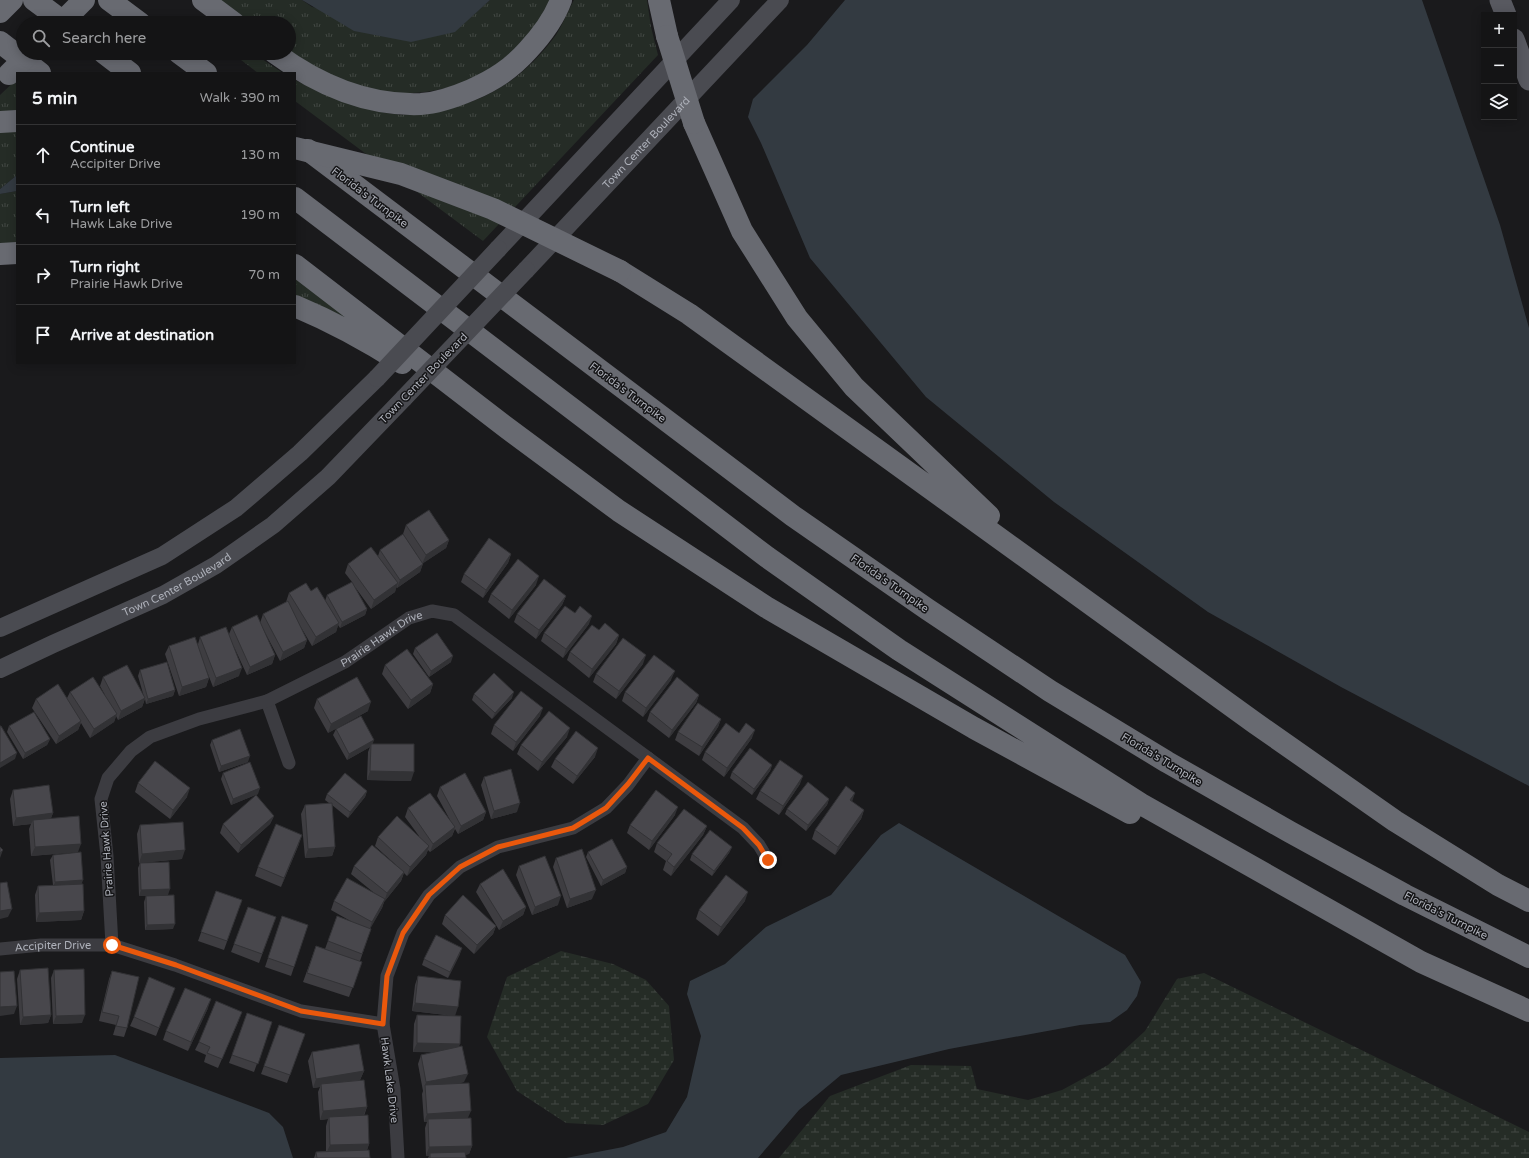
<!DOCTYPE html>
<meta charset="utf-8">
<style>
body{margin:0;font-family:"Varela Round",sans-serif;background:#212122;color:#f1f3f6}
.controls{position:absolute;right:12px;top:12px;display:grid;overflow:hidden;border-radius:0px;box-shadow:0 2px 10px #0003}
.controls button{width:36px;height:36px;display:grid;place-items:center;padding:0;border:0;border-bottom:1px solid #333334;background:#141415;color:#f1f3f6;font:20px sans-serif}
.stop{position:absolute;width:12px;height:12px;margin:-9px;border:3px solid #ea580c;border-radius:50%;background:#fff}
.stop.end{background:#ea580c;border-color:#fff;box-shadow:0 1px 4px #0008}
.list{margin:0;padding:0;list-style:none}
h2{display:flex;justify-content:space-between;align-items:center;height:52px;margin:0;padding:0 16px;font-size:17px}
h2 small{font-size:13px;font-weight:400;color:#9d9ea0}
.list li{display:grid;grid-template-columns:26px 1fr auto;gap:12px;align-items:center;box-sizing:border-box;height:60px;padding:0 16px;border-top:1px solid #333334}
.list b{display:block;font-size:15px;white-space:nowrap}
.list p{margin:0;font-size:13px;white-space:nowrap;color:#9d9ea0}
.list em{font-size:13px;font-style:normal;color:#9d9ea0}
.icon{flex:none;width:22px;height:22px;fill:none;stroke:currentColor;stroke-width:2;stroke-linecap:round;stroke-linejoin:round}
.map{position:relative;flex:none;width:1529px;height:1158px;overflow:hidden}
.search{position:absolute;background:#141415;box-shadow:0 2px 10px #0003;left:16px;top:16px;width:280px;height:44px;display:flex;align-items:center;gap:10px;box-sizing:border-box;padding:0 14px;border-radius:22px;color:#9d9ea0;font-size:15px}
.panel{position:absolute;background:#141415;box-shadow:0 2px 10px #0003;left:16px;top:72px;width:280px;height:292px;border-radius:0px}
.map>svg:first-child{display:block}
.grass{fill:url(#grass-tufts)}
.wetland{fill:url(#wetland-marsh)}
.water{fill:#333a41}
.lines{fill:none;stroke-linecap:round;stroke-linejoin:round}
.street{stroke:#3c3c41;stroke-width:13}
.secondary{stroke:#4a4b51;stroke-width:18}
.primary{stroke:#585960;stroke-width:21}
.highway{stroke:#686a71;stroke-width:22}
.secondary-bridge{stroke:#4a4b51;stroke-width:18}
.highway-bridge{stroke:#686a71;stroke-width:22}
.wall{fill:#3e3d41}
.shaded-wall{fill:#323235}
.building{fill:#48474c;stroke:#323235}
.route{stroke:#ea580c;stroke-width:5}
.labels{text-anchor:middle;stroke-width:3;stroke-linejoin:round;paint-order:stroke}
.street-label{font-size:11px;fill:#aeb1ba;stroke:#151517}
</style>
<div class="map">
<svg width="1529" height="1158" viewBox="0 0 1529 1158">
<defs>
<pattern id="grass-tufts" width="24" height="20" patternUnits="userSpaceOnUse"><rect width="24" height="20" fill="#252c26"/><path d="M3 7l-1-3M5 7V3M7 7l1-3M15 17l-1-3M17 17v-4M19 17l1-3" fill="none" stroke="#424843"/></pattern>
<pattern id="wetland-marsh" width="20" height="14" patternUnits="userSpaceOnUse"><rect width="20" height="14" fill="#252c26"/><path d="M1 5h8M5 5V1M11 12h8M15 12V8" fill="none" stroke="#424843"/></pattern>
</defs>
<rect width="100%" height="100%" fill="#1a1a1c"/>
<path class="grass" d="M214,0H302L312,7L455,31L490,0H550C515,72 441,107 363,88C336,82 313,66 289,53V23H244Z
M574,0H647L651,27L658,55L483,241L295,101V80C323,94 363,111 395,114C405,116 417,114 428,112C482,106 524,79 556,35C563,24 568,11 574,0Z
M232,53H253L283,73H258Z
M17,79V175L0,189V95Z
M17,191V243L0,244V194Z
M295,277L347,316L344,320L295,298Z"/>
<path class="wetland" d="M561,951L613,964L646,980L669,1006L674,1060L648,1104L603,1125L566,1123L517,1091L487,1037L507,977Z
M1204,973L1529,1132V1158H779L830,1096L911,1065L971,1066L977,1089L1028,1100L1062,1090L1108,1065L1145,1031L1177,979Z"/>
<path class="water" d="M302,0H490L455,32L411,42L354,31Z
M845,0H1422L1500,225L1529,328V786L1341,687L1208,612L1054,502L926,397L810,258L761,143L748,117L753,99L807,45Z
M17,175V191L0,194V189Z
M899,823L1125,955L1141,982L1137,996L1127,1010L1110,1022L1080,1025L949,1049L841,1075L799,1110L758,1158H566L623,1147L666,1132L687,1097L701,1036L687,994L690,981L725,964L766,927L831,895L881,835Z
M115,1055L269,1113L283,1127L293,1158H0V1058Z"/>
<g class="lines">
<g class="street">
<path d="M267,701L289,763"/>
<path id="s1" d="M112,945L107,856L101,799L108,778L131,751L150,737L199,719L267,701L345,662L409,618L432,611L454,615L743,828L759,845L768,860"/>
<path id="s2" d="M0,949L41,945H112L175,965L301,1011L383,1024"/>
<path d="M398,1158L394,1089L383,1024L387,976L403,933L429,895L460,867L498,847L573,828L606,808L628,785L648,758"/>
</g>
<g class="secondary">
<path d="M498,249L731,0"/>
<path id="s3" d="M526,270L780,0"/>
<path d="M0,628L162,556L236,508L300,453L377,378"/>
<path id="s4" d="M0,669L53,644L163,595L216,565L273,525L328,477L404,398"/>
</g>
<path class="primary" d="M1500,0L1506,15
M1514,39L1529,80"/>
<path class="highway" d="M34,0L65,23
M109,0L140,23
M203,0L234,23
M659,0L667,36
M0,12L12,0
M0,42L40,73
M104,53L130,73
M179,53L206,73
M275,53C317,84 367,106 421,104C437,103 457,96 471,90C494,80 511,69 528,50C541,36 554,19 561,0
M0,122L17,121
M694,123L742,231L797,318L854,387L989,516
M308,150L793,516L927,609L1050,691L1167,762L1290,832L1405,895L1529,957
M295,198L767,557L899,650L1141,804L1421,962L1529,1011
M0,254L17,253
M295,265L507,428L619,511L766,607L974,728L1130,813
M620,271L689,314L1255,723L1395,821L1498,885L1529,901
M295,306C333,322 368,341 402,363"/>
<path class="secondary-bridge" d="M377,378L498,249
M404,398L526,270"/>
<path class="highway-bridge" d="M61,23L84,0
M667,36L694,123
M9,74L30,53
M295,148L401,174L493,209L620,271"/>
</g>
<path class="wall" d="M406,525L449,540L446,548L423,563L420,572L397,588L396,587L395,592L371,609L355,587L367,609L365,615L340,628L338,625L336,632L312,646L299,624L307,640L304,648L280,661L260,623L263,614L286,602L289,593L311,591L325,601L327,595L352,582L345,573L348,564L378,556L380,550L417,555L403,534Z
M511,554L508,563L483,598L461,582L464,574Z
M536,585L509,619L488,602L491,594Z
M566,596L562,605L536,639L514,622L517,614Z
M589,624L563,658L541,641L544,633Z
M232,627L275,655L272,664L247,675L234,647L239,676L213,687L206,669L209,678L206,687L179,696L165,654L169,646L198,644L200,637L229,634Z
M599,630L619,635L616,644L589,678L567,660L570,652Z
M415,648L451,662L429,677L413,654Z
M643,664L616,699L593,682L596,674Z
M385,665L433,684L430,693L408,709L382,674Z
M140,670L175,690L173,696L146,704L145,699L142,707L118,720L116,716L114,722L90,738L81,723L78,730L56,744L32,708L36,699L67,698L70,692L105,695L100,686L103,677L144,697L138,676Z
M671,680L643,717L622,701L625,692Z
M474,694L512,698L492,719L472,700Z
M699,695L696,703L669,738L647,721L650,712Z
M317,699L368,711L328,733L314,708Z
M540,716L513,751L491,734L494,725Z
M721,719L718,727L699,756L675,740L678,732Z
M9,726L50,739L47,745L23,759L7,732Z
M336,729L373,744L411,781L367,780L368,752L370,747L347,760L333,735Z
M739,733L752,738L724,777L702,760L705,752Z
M567,737L538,771L517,754L521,745Z
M212,740L248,762L219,772L210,745Z
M595,757L573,784L551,767L555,759Z
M772,765L770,771L752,795L730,778L732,772Z
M223,773L258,794L231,805L221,779Z
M484,777L517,812L491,819L481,785Z
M138,783L187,797L170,819L135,792Z
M800,784L779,815L756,799L760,791Z
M440,787L486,812L483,820L458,834L455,829L452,836L430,852L428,850L426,855L407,876L404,873L401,881L384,902L382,908L370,928L371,929L360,961L362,962L349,997L303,982L316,946L325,949L337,916L354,923L331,910L334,901L373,892L351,874L354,866L396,865L375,846L378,837L419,836L405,817L408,808L450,820L437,796Z
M13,790L53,813L51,818L78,852L31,856L29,829L31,824L13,826L10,799Z
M367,791L365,797L348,818L332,805L335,847L332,856L305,858L301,814L305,805L329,803L325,800L327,794Z
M829,799L827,805L806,831L785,814L787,809Z
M852,802L864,810L861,819L835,855L812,839L815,830Z
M675,815L649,850L627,833L630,825Z
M274,816L270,824L238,853L220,833L223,824Z
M140,825L182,859L139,863L137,834Z
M707,826L703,835L671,876L663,870L666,861L654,852L657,843Z
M299,844L281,887L255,876L258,867Z
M732,847L729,853L712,876L690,860L692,854Z
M588,852L627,867L625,873L601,886L586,857Z
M53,855L82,884L84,911L81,920L36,922L35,895L38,886L53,885L50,860Z
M556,858L592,899L567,908L553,867Z
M140,863L168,895L139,896L138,868Z
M519,866L558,905L532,915L516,875Z
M480,884L526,907L523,915L499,930L476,892Z
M216,891L242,900L224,950L198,941Z
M146,896L173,929L145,930L144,902Z
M745,901L718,936L696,919L699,910Z
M248,907L276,917L259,963L231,952Z
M445,915L496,926L493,934L474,954L442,924Z
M279,925L294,967L291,976L265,967Z
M460,954L448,978L422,965L424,959Z
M20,970L51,1015L48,1023L20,1025L17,979Z
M54,970L82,1023L53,1024L51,978Z
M112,971L127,1028L124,1037L113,1035L116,1025L99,1021L109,979Z
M418,976L455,1016L464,1082L460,1083L468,1118L472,1146L469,1154L465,1155L466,1158H428L429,1156H426L425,1128L427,1122H424L422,1094L423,1091L418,1064L421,1055L434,1052H413L414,1024L417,1015L454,1016L412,1011L415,985Z
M175,988L156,1036L130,1026L134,1017Z
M208,1008L188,1051L163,1040L166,1031Z
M247,1013L272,1022L254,1072L229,1063Z
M239,1020L218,1068L204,1062L206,1055L195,1050L199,1042Z
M279,1025L305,1034L287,1083L261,1074Z
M312,1052L364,1071L360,1080L367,1107L364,1116L369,1144L367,1150L370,1158H314L316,1152L326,1151V1126L328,1119L320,1120L318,1092L320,1087L313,1088L308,1061Z"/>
<path class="shaded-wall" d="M449,540L446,548L422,564L426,555Z
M511,554L508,563L483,598L486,590Z
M423,564L420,572L397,588L400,580Z
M539,576L536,585L509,619L512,610Z
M398,583L395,592L371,609L374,600Z
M566,596L562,605L536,639L539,630Z
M367,609L365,615L340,628L342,622Z
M592,616L589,624L563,658L566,649Z
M339,623L336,632L312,646L316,637Z
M619,635L616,644L589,678L592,669Z
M307,640L304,648L280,661L283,652Z
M275,655L272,664L247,675L250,667Z
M646,655L643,664L616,699L619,691Z
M453,656L451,662L429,677L431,671Z
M242,668L239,676L213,687L216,678Z
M675,671L671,680L643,717L646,708Z
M209,678L206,687L179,696L182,687Z
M433,684L430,693L408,709L411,700Z
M175,690L173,696L146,704L148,699Z
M514,692L512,698L492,719L495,713Z
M699,695L696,703L669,738L672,730Z
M145,698L142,707L118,720L121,711Z
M371,702L368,711L328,733L331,724Z
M543,708L540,716L513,751L516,742Z
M117,714L114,722L90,738L94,729Z
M721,719L718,727L699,756L702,747Z
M81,721L78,730L56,744L59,736Z
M570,728L567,737L538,771L542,762Z
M755,730L752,738L724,777L727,768Z
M50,739L47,745L23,759L25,753Z
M374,740L372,746L371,744L370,747L347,760L349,754Z
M598,748L595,757L573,784L577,776Z
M17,753L15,759L0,768V763Z
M250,756L248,762L219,772L221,766Z
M772,765L770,771L752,795L754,789Z
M370,771L414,772L411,781L367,780Z
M803,776L800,784L779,815L783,806Z
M190,788L187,797L170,819L173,810Z
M260,788L258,794L231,805L233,799Z
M367,791L365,797L348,818L350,812Z
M855,793L852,802L850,800Z
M829,799L827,805L806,831L808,825Z
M520,803L517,812L491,819L494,811Z
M678,807L675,815L649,850L652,841Z
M864,810L861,819L835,855L838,847Z
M486,812L483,820L458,834L461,826Z
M53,813L50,821L33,820L31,824L13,826L16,818Z
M274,816L270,824L238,853L241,845Z
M707,826L703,835L671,876L674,867Z
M455,827L452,836L430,852L433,844Z
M302,835L299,844L281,887L284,878Z
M81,844L78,852L31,856L35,847Z
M429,846L426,855L407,876L410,867Z
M335,847L332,856L305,858L308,849Z
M732,847L729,853L712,876L714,871Z
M3,850L0,858V853Z
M185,850L182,859L139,863L142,854Z
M627,867L625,873L601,886L603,880Z
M404,872L401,881L384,902L387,893Z
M83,880L81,886L53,888L55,882Z
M170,889L168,895L139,896L141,890Z
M596,890L592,899L567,908L570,899Z
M748,892L745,901L718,936L721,927Z
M561,896L558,905L532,915L535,907Z
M385,899L382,908L369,931L372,922Z
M526,907L523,915L499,930L503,921Z
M12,909L8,917L0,919V911Z
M84,911L81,920L36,922L39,913Z
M175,924L173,929L145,930L147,925Z
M496,926L493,934L474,954L477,945Z
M462,948L460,954L448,978L450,972Z
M211,999L208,1008L188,1051L191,1042Z
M415,1003L458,1007L455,1016L412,1011Z
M17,1006L14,1014L0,1016V1007Z
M51,1015L48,1023L20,1025L23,1017Z
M85,1015L82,1023L53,1024L56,1016Z
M417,1043L460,1044L457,1053L413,1052Z
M364,1071L360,1080L321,1084L320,1087L313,1088L316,1079Z
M468,1074L464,1082L426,1090L425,1085L423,1091L426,1082Z
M367,1107L363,1116L329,1117L328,1119L320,1120L323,1111Z
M471,1111L467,1120L428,1119L427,1122H424L427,1114Z
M369,1144L366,1153L326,1154L330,1145Z
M472,1146L469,1154L430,1156V1153L429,1156H426L429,1147Z"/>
<path class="building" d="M429,510L449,540L426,555L406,525Z
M403,534L423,564L400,580L380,550Z
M489,538L511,554L486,590L464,574Z
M371,547L398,583L374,600L348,564Z
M518,559L539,576L512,610L491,594Z
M544,579L566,596L539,630L517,614Z
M352,582L367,609L342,622L327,595Z
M306,583L311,591L317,587L339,623L316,637L289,593Z
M288,601L307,640L283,652L263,614Z
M565,606L575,613L580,606L592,616L566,649L544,633Z
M257,615L275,655L250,667L232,627Z
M605,623L619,635L592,669L570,652L592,625L599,630Z
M226,627L242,668L216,678L200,637Z
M437,633L453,656L431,671L415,648Z
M195,637L209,678L182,687L169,646Z
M623,638L646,655L619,691L596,674Z
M407,649L433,684L411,700L385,665Z
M654,655L675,671L646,708L625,692Z
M167,662L175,690L148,699L140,670Z
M127,665L145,698L121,711L103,677Z
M494,673L514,692L495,713L474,694Z
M93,677L117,714L94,729L70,692Z
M357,677L371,702L331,724L317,699Z
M677,677L699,695L672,730L650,712Z
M58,684L81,721L59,736L36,699Z
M521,691L543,708L516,742L494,725Z
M698,703L721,719L702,747L678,732Z
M549,711L570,728L542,762L521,745Z
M34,712L50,739L25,753L9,726Z
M361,716L374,740L349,754L336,729Z
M726,723L739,733L746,723L755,730L727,768L705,752Z
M0,726H1L17,753L0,763Z
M240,729L250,756L221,766L212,740Z
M576,731L598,748L577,776L555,759Z
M371,744H414V772L370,771Z
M750,748L772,765L754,789L732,772Z
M780,760L803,776L783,806L760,791Z
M155,761L190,788L173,810L138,783Z
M250,762L260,788L233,799L223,773Z
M511,769L520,803L494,811L484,777Z
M345,773L367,791L350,812L327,794Z
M465,773L486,812L461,826L440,787Z
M808,782L829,799L808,825L787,809Z
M49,785L53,813L16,818L13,790Z
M846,786L855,793L850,800L864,810L838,847L815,830Z
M656,790L678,807L652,841L630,825Z
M430,793L455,827L433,844L408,808Z
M256,795L274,816L241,845L223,824Z
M332,803L335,847L308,849L305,805Z
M684,809L707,826L674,867L667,861L672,854L657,843Z
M79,816L81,844L35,847L33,820Z
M397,816L429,846L410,867L378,837Z
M183,822L185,850L142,854L140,825Z
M276,824L302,835L284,878L258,867Z
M710,830L732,847L714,871L692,854Z
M612,839L627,867L603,880L588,852Z
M372,845L404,872L387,893L354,866Z
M0,847L3,850L0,853Z
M582,849L596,890L570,899L556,858Z
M81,852L83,880L55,882L53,855Z
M545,856L561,896L535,907L519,866Z
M169,862L170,889L141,890L140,863Z
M503,869L526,907L503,921L480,884Z
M726,875L748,892L721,927L699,910Z
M347,878L385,899L372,922L334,901Z
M7,882L12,909L0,911V883Z
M83,884L84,911L39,913L38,886Z
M216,891L242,900L227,941L201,932Z
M174,895L175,924L147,925L146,896Z
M463,895L496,926L477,945L445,915Z
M248,907L276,917L262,954L234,944Z
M282,916L308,925L294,967L268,958Z
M337,916L371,929L362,954L328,941Z
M436,935L462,948L450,972L424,959Z
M316,946L362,962L353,988L307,973Z
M48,968L51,1015L23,1017L20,970Z
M84,969L85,1015L56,1016L54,970Z
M14,971L17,1006L0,1007V972Z
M112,971L139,977L127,1028L116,1026L119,1016L102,1012Z
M418,976L461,981L458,1007L415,1003Z
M149,977L175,988L159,1028L134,1017Z
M185,988L211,999L191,1042L166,1031Z
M216,1001L242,1012L222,1059L207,1053L210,1047L199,1042Z
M247,1013L272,1022L258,1064L232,1055Z
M417,1015L461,1016L460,1044L417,1043Z
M279,1025L305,1034L290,1075L264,1066Z
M359,1044L364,1071L316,1079L312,1052Z
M462,1046L468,1074L426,1082L421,1055Z
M364,1080L367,1107L323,1111L321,1084Z
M469,1083L471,1111L427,1114L425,1085Z
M368,1115L369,1144L330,1145L329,1117Z
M471,1118L472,1146L429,1147L428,1119Z
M369,1150L370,1158H317L316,1152Z
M465,1152L466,1158H430V1153Z"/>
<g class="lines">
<path class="route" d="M112,945L176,965L301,1011L383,1024L387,976L403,933L429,895L460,867L498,847L573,828L606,808L628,784L648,758L743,828L759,845L768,860"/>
</g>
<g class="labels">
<g class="street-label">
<text dy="4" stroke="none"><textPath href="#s3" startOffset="175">Town Center Boulevard</textPath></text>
<text transform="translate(370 197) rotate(37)" y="4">Florida's Turnpike</text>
<text transform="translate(423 378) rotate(-46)" y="4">Town Center Boulevard</text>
<text transform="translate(628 392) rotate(37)" y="4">Florida's Turnpike</text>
<text dy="4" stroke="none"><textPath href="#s4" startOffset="196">Town Center Boulevard</textPath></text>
<text transform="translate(890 583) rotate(35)" y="4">Florida's Turnpike</text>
<text dy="4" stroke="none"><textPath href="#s1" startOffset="481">Prairie Hawk Drive</textPath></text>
<text transform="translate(1162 759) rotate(31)" y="4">Florida's Turnpike</text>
<text transform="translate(106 849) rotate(-94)" y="4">Prairie Hawk Drive</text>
<text transform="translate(1446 915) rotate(27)" y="4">Florida's Turnpike</text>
<text dy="4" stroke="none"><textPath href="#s2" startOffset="53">Accipiter Drive</textPath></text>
<text transform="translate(390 1080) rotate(83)" y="4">Hawk Lake Drive</text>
</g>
</g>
</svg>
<div class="controls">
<button>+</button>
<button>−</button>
<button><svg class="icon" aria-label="layers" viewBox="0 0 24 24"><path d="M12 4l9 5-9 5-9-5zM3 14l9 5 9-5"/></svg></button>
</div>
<div class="stop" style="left:112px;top:945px"></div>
<div class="stop end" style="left:768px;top:860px"></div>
<div class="search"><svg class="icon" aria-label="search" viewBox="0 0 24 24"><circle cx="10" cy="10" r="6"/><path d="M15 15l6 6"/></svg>Search here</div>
<section class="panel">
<h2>5 min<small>Walk · 390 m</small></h2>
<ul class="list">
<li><svg class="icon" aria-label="ahead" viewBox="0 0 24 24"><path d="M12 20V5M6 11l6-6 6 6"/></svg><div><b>Continue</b><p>Accipiter Drive</p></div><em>130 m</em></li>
<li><svg class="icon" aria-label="left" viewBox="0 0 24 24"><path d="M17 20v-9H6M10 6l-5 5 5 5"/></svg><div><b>Turn left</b><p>Hawk Lake Drive</p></div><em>190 m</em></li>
<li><svg class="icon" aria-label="right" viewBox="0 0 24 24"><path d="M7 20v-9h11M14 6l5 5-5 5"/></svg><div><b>Turn right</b><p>Prairie Hawk Drive</p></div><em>70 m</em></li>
<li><svg class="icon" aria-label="arrive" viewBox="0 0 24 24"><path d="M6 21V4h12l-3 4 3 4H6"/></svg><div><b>Arrive at destination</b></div></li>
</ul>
</section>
</div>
